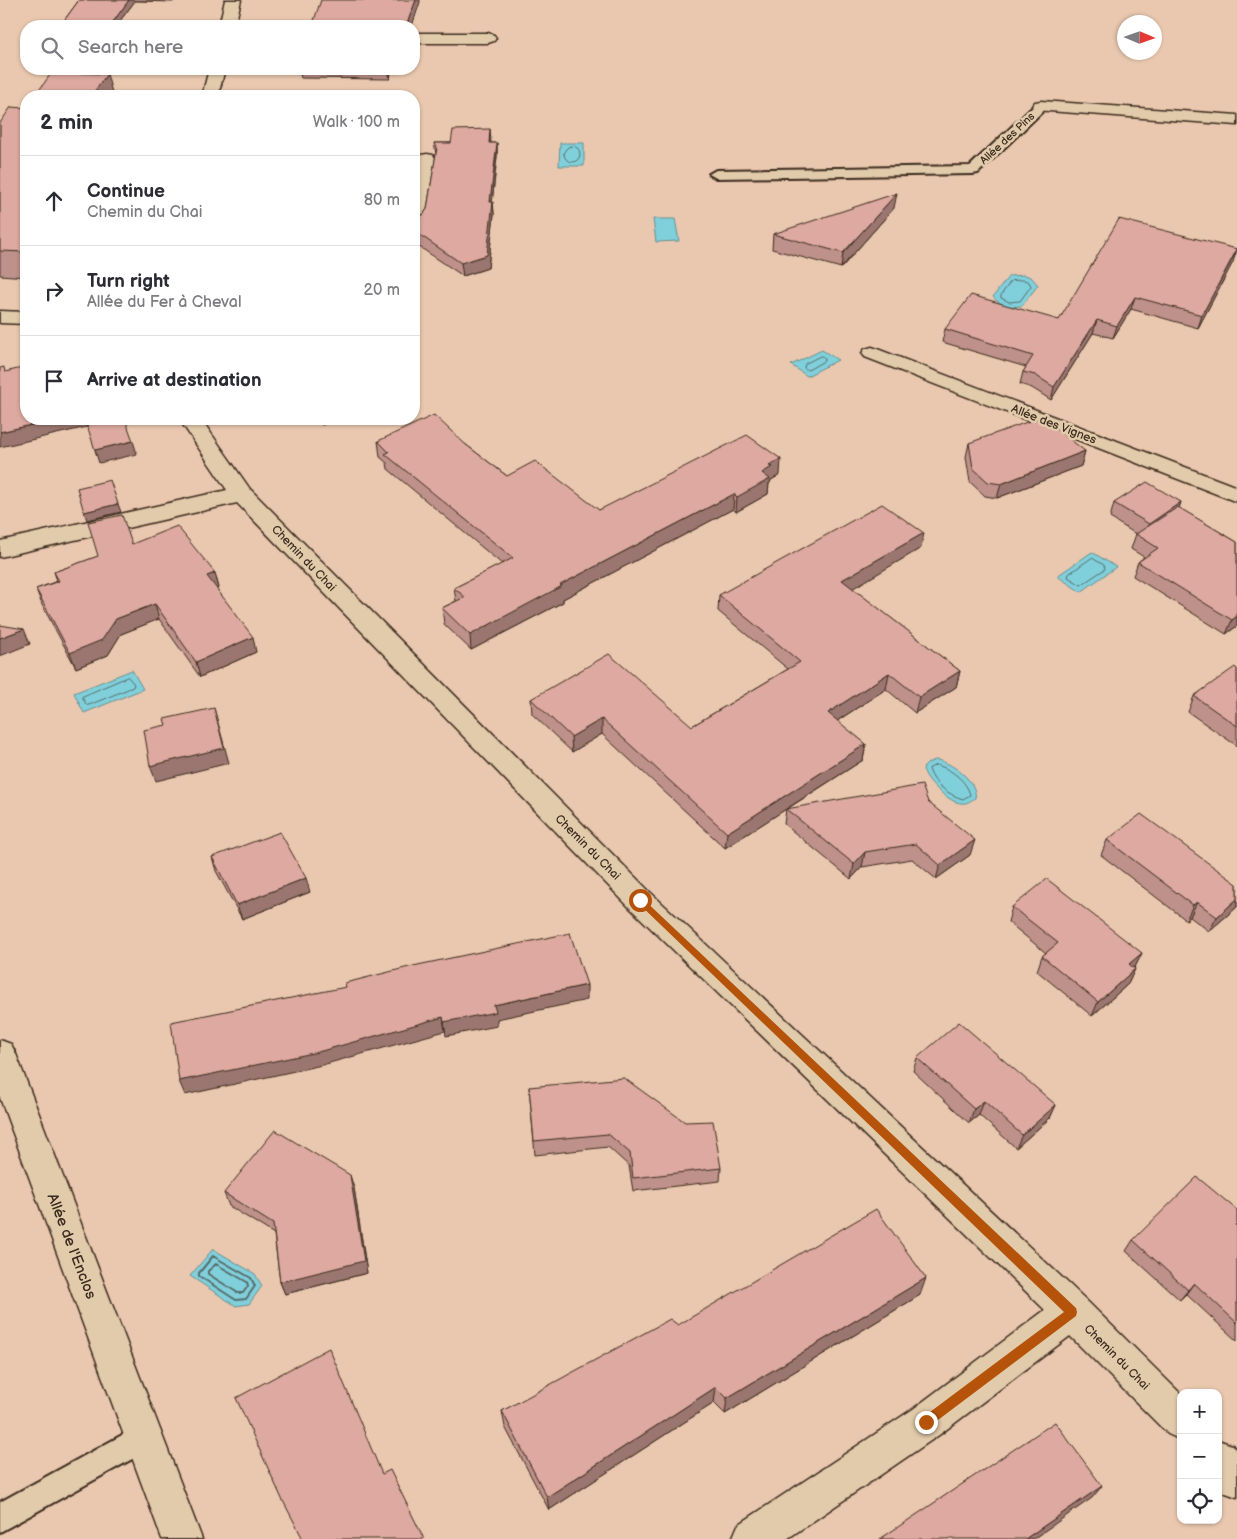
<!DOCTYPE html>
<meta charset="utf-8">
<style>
body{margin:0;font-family:"Balsamiq Sans",sans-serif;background:#f7f7f7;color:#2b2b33}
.controls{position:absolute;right:15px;bottom:15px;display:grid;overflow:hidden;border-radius:10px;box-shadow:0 1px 4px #0004}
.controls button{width:45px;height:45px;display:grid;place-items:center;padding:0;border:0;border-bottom:1px solid #e1e1e2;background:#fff;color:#2b2b33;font:25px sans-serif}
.compass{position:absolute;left:1117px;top:15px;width:45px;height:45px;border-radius:50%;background:#fff;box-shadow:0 1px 4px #0004;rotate:92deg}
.stop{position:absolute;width:15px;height:15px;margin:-11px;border:4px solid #b45309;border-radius:50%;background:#fff}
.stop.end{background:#b45309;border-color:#fff;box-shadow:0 1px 5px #0008}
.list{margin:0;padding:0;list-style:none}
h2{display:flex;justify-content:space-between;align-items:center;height:65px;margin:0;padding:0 20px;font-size:21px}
h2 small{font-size:16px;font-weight:400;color:#7c7c81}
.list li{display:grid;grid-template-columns:32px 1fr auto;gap:15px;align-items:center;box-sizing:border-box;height:90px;padding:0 20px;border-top:1px solid #e1e1e2}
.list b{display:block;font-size:19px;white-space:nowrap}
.list p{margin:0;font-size:16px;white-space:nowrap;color:#7c7c81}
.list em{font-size:16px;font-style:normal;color:#7c7c81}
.icon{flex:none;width:28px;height:28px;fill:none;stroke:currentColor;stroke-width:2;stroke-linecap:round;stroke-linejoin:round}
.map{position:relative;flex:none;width:1237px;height:1539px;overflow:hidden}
.search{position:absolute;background:#fff;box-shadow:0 1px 4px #0004;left:20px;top:20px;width:400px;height:55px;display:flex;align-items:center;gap:12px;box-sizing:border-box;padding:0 18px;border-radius:20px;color:#7c7c81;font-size:19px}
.panel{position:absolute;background:#fff;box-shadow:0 1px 4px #0004;left:20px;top:90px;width:400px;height:335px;border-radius:20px}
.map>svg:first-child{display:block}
.water{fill:#80d0dc;stroke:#648e90}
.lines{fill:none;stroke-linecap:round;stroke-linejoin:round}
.shore-far1{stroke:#576c6a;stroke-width:1}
.shore{stroke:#576c6a;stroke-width:2}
.lane-casing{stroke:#3b2a1e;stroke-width:4}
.street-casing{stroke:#3b2a1e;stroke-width:3}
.lane{fill:#e2cbab;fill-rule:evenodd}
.street{fill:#e2cbab;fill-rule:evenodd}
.wall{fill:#be918a;stroke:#3b2a1e}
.shaded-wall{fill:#9b7670;stroke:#3b2a1e}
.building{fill:#dda9a0;stroke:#3b2a1e}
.route{fill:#b45309}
.labels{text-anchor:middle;stroke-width:5;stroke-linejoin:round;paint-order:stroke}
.far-street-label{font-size:11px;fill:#3b2a1e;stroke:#e2cbab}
.street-label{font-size:12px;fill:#3b2a1e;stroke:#e2cbab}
.near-street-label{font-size:15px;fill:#3b2a1e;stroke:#e2cbab}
</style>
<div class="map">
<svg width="1237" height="1539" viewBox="0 0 1237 1539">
<rect width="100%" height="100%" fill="#eac8af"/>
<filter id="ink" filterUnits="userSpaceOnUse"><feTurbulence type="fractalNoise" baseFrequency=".02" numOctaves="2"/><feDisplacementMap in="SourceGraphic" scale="10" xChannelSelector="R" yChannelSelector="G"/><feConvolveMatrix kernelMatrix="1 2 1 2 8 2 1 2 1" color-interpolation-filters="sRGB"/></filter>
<g filter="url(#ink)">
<path class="water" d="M560,143H584V166H559Z
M653,219H675L679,241L656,242Z
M1024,275L1031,277L1038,285L1022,306C1009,307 1003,307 993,297L1009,276Z
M822,350L838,360L807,376L791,365Z
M1092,552L1116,567L1081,592L1057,576Z
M132,670L143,689L84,713L74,693Z
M935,760C949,760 979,782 975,798C970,801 967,804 961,803C949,803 924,779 923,768L928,763Z
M213,1249L255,1274L262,1286L249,1304L236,1306L190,1276Z"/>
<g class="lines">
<path class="shore-far1" d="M564 154a8 8 0 1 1 16 0a8 8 0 1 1-16 0Z
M1024,280L1029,282L1031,286L1020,301L1009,302L1001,298V295L1011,281Z
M821,356L825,358L824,361L808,370L804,368L805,364Z
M1092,558L1104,565L1105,569L1081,585L1068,577L1069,574Z
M128,677L134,684L133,687L89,705L86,704L82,697Z
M936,765C950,768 967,781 970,795L963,799C949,795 933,784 929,769Z"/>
<path class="shore" d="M213,1256L251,1278L255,1286L246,1299L236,1300L199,1276V1273Z
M216,1264L247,1282L248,1286L243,1293H238L208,1274V1271Z"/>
<defs>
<path id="lane" d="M1041,102L1045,103L1047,106L1045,109L978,173L973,174L716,178L709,174L716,170L970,166L1037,103Z
M144,1423L154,1427L158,1437L154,1447L0,1532V1502Z"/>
<path id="street" d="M225,0H241L235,26H219Z
M414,33H488L494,35L496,38L494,41L488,43H414Z
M209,69H225L218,96H202Z
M1041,101L1237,115V125L1035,110L1032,106L1035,102Z
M427,154L433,155L436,159L426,222L424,226L414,227C414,208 410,171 421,155Z
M0,311L26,312V324L0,323Z
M872,347L1237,487V502L865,357L862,353L865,349Z
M179,419H201L250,489L650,892L1085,1299L1181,1394V1440L1168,1434L1070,1336L939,1435L787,1539H732L738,1525L913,1409L1045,1310L630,908L237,503L0,557V541L227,490Z
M0,1040L11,1044L16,1054L202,1539H162L0,1098Z
M1218,1440L1232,1445L1237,1451V1497L1223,1492L1218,1487Z"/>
</defs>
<use href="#lane" class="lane-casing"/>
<use href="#street" class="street-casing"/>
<use href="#lane" class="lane"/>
<use href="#street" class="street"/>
</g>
<path class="wall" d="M79,0H174L173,2L135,1L116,26H60Z
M299,69H397L396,73L391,72L390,79L301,78Z
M26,107V277L0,275V123Z
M434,143H497V156L492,202H493L494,214L488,268L463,276L418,246L415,272H414V216L423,215L427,209L436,154Z
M894,208L841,268L772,249L773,234Z
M1233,262L1198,328L1131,309L1113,338L1093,333L1051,400L1032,388L1020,384L1023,372L1026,367L942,342L945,329L1059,320Z
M315,419H335L322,425Z
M378,441L465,444L507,476L599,510L780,475L771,480L770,483H769L768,494L736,512L733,509L563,599V602L471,650L444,624L442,608L456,601L454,588L502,564L388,469L387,463L380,457Z
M969,443L1085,451L1081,466L997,498L985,496L970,482L966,457Z
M1181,502L1179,508L1237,542V626L1226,634L1133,576L1138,562L1144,557L1131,549L1136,534L1110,518L1114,503Z
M132,544L215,573L219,588L217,589L256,652L200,677L159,619L121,634L108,655L76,668L42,605L36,589L57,581L54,572Z
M921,548L852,588L960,671L956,687L915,713L886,689L837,721L866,744L863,760L787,809L928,802L970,855L936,879L912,859L862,867L851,879L784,824L786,809L725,848L602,734L572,752L532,714L531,699L692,726L788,669L718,611L719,595Z
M1237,669V746L1188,712L1194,696Z
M1107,840L1237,884V907L1209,931L1190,917L1186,920L1101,855Z
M212,857L310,892L242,919L216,871Z
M1012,907L1142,953L1134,969H1135L1128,984L1092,1016L1037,971L1042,956L1046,953L1008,922Z
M917,1058L1056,1105L1050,1118L1016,1148L979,1115L969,1123L913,1071Z
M529,1087L721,1168L720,1181L633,1191L629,1166L608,1147L535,1155Z
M354,1188L367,1273L285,1294L280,1282L274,1234L229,1206L224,1193Z
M1237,1210V1341L1186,1294L1180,1300L1126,1251L1133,1240Z
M920,1295L725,1414L714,1403L549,1510L505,1427L502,1411L678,1325Z"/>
<path class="shaded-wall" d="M129,0H134L135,1L116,26H110Z
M416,0H420V2L412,26H406Z
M388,69H391V72L390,79Z
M107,74L113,96H91Z
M490,129L491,142L490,156L489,143Z
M417,143L419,155L414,174V156Z
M497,143V156L491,214L490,202Z
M897,193L894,208L841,268L843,253Z
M493,202L494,214L488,268L463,276L461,263Z
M417,233L418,246L415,272L414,257Z
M1237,250L1233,262L1198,328L1202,315Z
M1135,297L1131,309L1113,338L1117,326Z
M1097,320L1093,333L1051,400L1054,387Z
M58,419H85L87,427L0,447V432Z
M321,419H335L322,425Z
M133,441L137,454L99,463L95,450Z
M1085,451L1081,466L997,498L1001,484Z
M781,459L780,475L771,480L770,483H769L768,494L736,512L737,497L769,466Z
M734,494L733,509L563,599V602L471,650L470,635L560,585Z
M1181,502L1176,517L1144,539L1149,524Z
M118,504L121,512L87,520L84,512Z
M924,533L921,548L840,596L842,580Z
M215,573L219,588L211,592L207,576Z
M155,604L159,619L121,634L108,655L76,668L70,653L116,619Z
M1237,616V626L1226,634L1232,620Z
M24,629L30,644L0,656V638Z
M253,637L256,652L200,677L196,662Z
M960,671L956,687L915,713L919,697Z
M889,673L886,689L826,728L828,713Z
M214,708L229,763L156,781L150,766Z
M602,719V734L572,752L571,737Z
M866,744L863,760L725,848L727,833Z
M975,840L970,855L936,879L940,865Z
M865,852L862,867L851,879L854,864Z
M306,878L310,892L242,919L237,905Z
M1237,899V907L1209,931L1217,917Z
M1197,902L1190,917L1186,920L1193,905Z
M1142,953L1135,967L1122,979L1129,964Z
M1135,969L1128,984L1092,1016L1098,1002Z
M587,985V1000L497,1019V1026L446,1036L444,1022L494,1005Z
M443,1017L445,1031L322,1065L185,1095L179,1081Z
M984,1101L979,1115L969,1123L974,1109Z
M1056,1105L1050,1118L1016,1148L1022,1135Z
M350,1175L354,1188L367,1273L285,1294L280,1282Z
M926,1278L920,1295L725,1414L727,1398Z
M1194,1283L1186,1294L1180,1300L1188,1290Z
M716,1387L714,1403L549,1510L547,1497Z
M1102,1486L1092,1498L1033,1539H1025Z"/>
<path class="building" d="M79,0H129L110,26H60Z
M321,0H416L406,26H312Z
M52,72L107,74L91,96H35Z
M11,107L26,108V107V252L0,251V123Z
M490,129L489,143H497L490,202H493L487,255L461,263L417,233L414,257V216L423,215L427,209L437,147L434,143H451L453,130Z
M414,143H417L414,156Z
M897,193L843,253L773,234Z
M1119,219L1237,249L1202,315L1135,297L1117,326L1097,320L1054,387L1035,375L1023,372L1033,356L945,329L971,295L1059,320Z
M4,367L5,372L26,367V419H58L0,432V368Z
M434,415L465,444L507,476L535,461L599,510L747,435L781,459L769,466L772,467L762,473L770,479L737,497L734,494L560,585L562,586L470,635L442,608L465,597L454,588L513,558L385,454L389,452L378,441Z
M1041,417L1085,451L1001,484L988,482L973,468L969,443Z
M85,419H125L133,441L95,450Z
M110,480L118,504L84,512L77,488Z
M1147,482L1181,502L1149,524L1114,503Z
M882,504L924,533L842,580L960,671L919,697L889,673L828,713L866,744L727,833L602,719L571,737L531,699L609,654L692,726L800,662L719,595Z
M1178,507L1237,542V616L1232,620L1138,562L1158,548L1136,534Z
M122,515L132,544L177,526L215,573L207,576L253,637L196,662L155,604L116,619L102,640L70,653L36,589L59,581L54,572L98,556L88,522Z
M0,625L24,629L0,638Z
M1235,667L1237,669V726L1194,696Z
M214,708L224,748L150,766L144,730L166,725L164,719Z
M922,785L928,802L975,840L940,865L916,844L865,852L854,864L786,809Z
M1141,814L1237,884V899L1217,917L1197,902L1193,905L1107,840Z
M280,832L306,878L237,905L212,857Z
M1047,879L1142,953L1129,964L1135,969L1098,1002L1042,956L1058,943L1012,907Z
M570,933L587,985L494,1005L496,1012L444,1022L443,1017L318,1052L179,1081L171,1022L346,987L345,983L413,966Z
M959,1022L1056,1105L1022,1135L984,1101L974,1109L917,1058Z
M624,1078L685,1122L713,1121L721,1168L633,1178L630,1153L608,1134L534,1141L529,1087Z
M275,1130L350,1175L364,1261L280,1282L273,1224L224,1193Z
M1197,1177L1237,1210V1223L1235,1225L1237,1226V1323L1194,1283L1188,1290L1133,1240Z
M876,1209L926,1278L727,1398L716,1387L547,1497L502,1411L670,1319L678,1325Z
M329,1348L382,1474L390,1470L424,1539H303L282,1499L236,1398Z
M1055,1422L1102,1486L1025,1539H880Z"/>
</g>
<path class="route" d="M640,896L1076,1308L1077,1312L1076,1316L930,1426L926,1428L922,1426L921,1422L922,1418L1064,1312L637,902V897Z"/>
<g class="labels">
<g class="far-street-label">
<text transform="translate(1007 138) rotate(-43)" y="4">Allée des Pins</text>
</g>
<g class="street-label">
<text transform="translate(1054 424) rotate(21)" y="4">Allée des Vignes</text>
<text transform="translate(304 558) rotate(46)" y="4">Chemin du Chai</text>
<text transform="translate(588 847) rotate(45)" y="4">Chemin du Chai</text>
<text transform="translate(1117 1357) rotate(45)" y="4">Chemin du Chai</text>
</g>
<g class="near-street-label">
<text transform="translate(72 1246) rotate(69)" y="5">Allée de l'Enclos</text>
</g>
</g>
</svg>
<div class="controls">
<button>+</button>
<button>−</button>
<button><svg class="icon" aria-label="locate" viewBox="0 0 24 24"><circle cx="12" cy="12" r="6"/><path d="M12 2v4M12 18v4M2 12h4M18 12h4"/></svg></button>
</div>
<svg class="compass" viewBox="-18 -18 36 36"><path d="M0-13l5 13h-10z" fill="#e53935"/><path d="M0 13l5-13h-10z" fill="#7c7c81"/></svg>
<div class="stop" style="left:640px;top:900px"></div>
<div class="stop end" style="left:926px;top:1422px"></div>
<div class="search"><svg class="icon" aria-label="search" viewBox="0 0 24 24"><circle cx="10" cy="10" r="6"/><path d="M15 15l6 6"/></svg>Search here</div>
<section class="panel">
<h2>2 min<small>Walk · 100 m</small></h2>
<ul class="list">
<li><svg class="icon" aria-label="ahead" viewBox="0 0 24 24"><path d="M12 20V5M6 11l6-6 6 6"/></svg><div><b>Continue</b><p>Chemin du Chai</p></div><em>80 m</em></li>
<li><svg class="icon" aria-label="right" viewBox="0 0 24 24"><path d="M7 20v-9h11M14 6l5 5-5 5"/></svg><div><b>Turn right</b><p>Allée du Fer à Cheval</p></div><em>20 m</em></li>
<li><svg class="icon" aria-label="arrive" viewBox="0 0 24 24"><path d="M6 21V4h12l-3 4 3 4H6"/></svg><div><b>Arrive at destination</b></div></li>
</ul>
</section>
</div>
